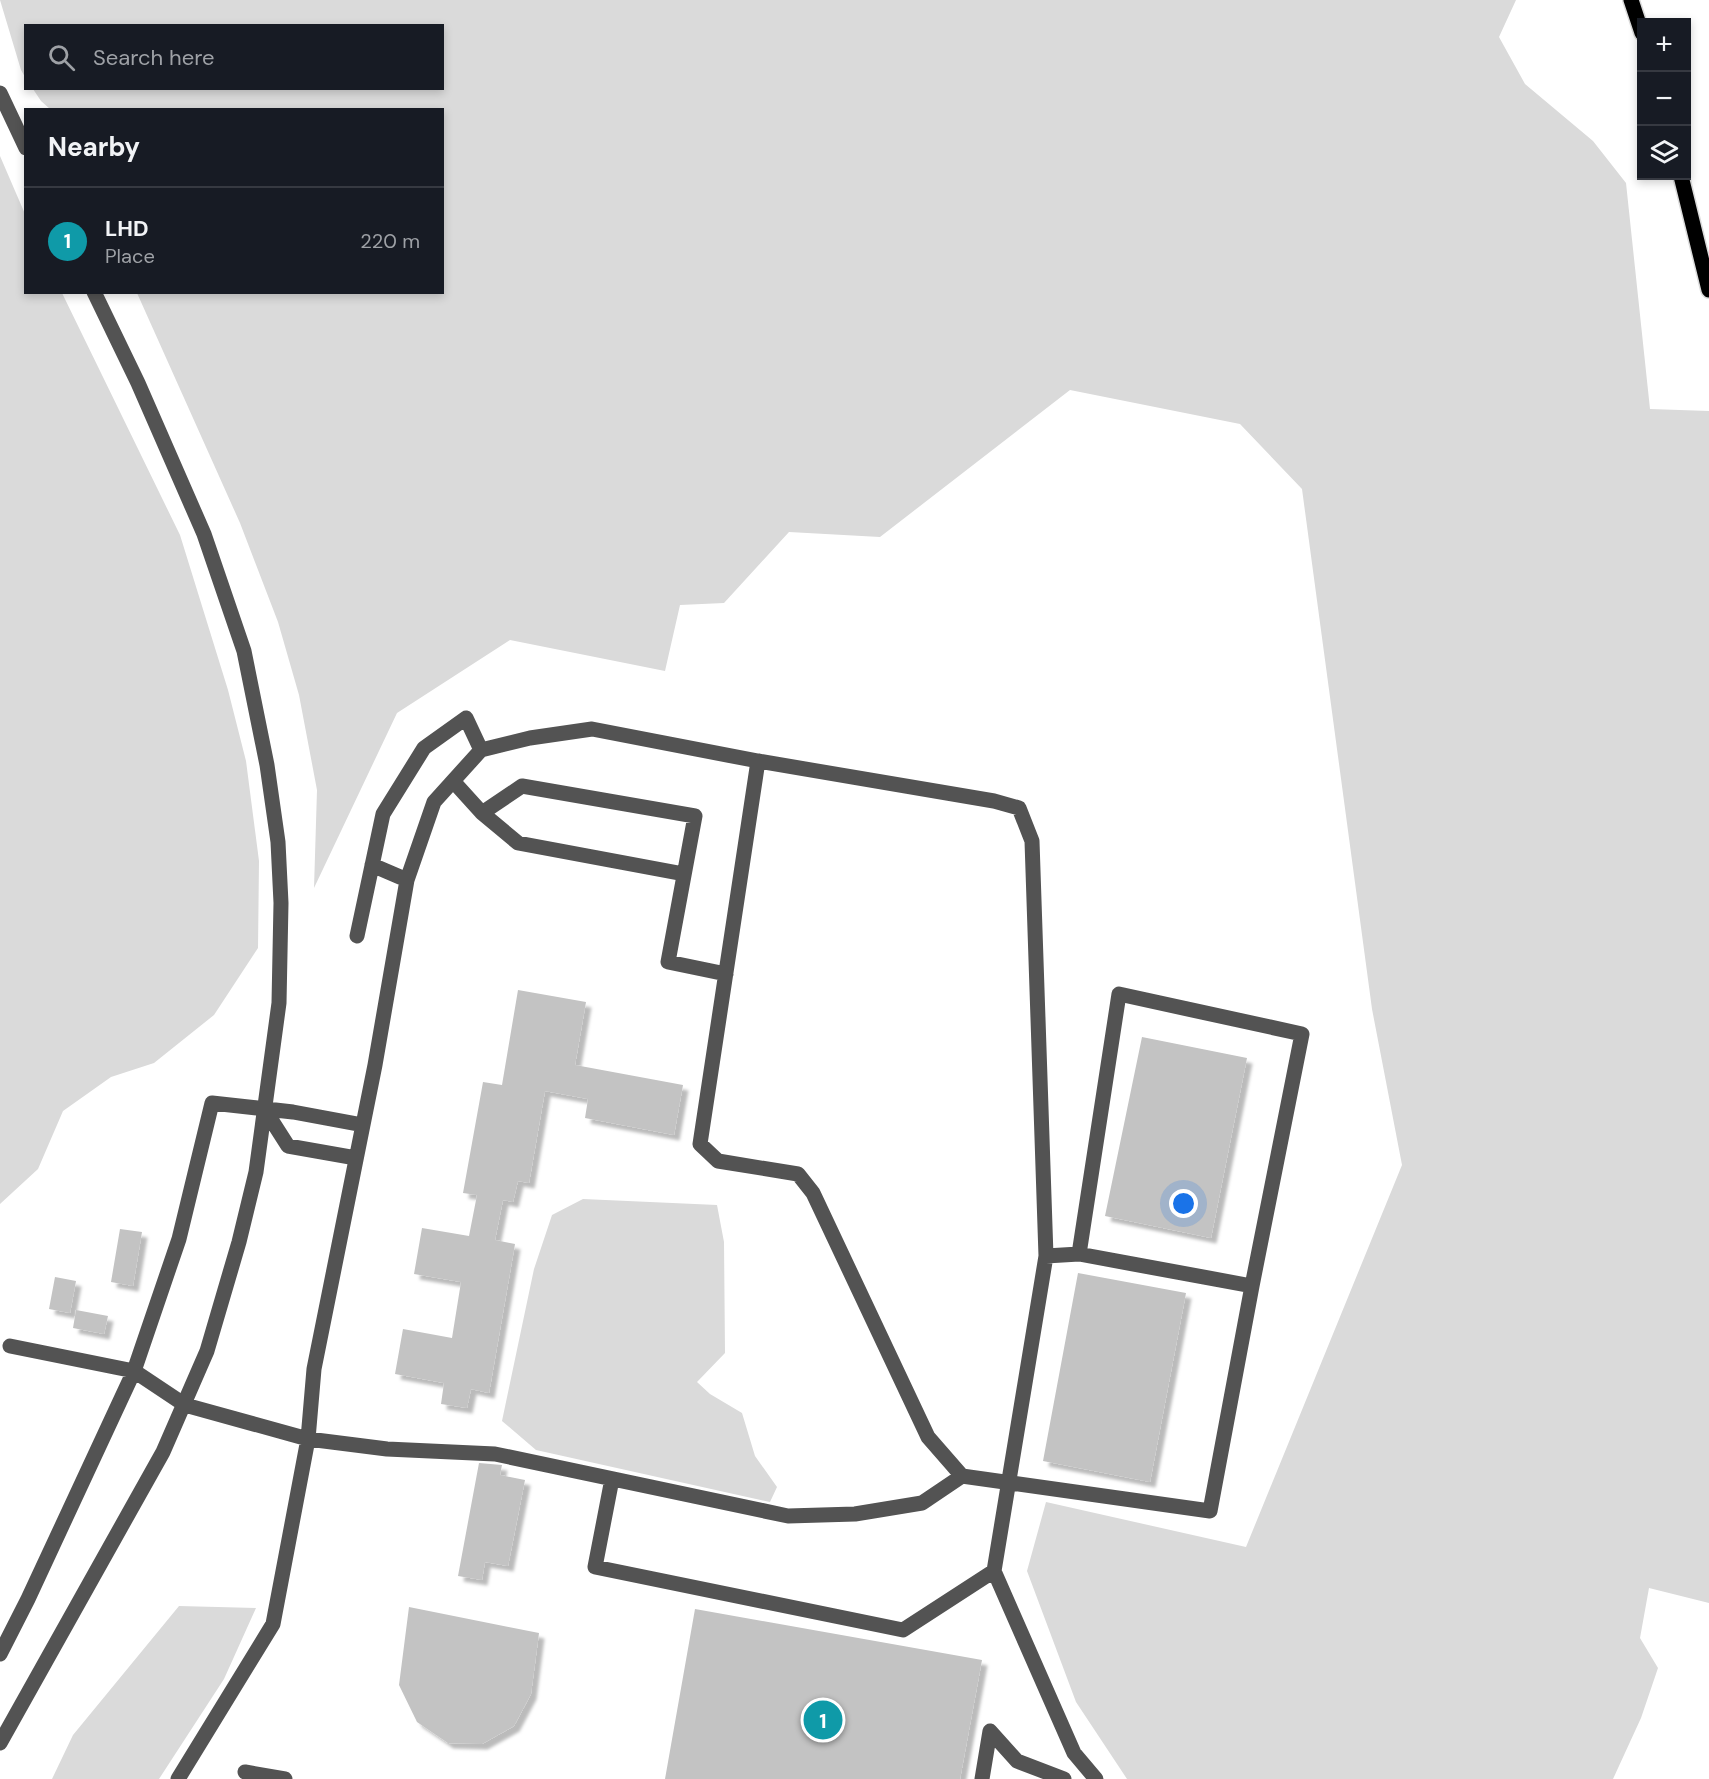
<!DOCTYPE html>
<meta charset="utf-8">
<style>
body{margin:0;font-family:"DM Sans",sans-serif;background:#242831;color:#f1f3f6}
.controls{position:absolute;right:18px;top:18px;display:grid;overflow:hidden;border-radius:0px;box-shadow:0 3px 9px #0003}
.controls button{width:54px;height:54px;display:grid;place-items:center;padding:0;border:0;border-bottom:2px solid #363941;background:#171b24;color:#f1f3f6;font:30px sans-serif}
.you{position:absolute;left:1184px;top:1204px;width:21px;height:21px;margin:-15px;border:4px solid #fff;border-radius:50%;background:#1a73e8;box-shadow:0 0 0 9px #1a73e833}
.badge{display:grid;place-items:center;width:39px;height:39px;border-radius:50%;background:#858687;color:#fff;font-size:20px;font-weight:700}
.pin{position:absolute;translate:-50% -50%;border:3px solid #fff;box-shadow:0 2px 6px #0006}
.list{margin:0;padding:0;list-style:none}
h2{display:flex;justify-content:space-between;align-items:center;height:78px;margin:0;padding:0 24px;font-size:26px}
h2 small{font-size:20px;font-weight:400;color:#9ea1a6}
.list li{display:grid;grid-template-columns:39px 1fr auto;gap:18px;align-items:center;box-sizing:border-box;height:108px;padding:0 24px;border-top:2px solid #363941}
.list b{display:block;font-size:22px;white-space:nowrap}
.list p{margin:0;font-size:20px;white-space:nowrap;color:#9ea1a6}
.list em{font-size:20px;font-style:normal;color:#9ea1a6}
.icon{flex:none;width:33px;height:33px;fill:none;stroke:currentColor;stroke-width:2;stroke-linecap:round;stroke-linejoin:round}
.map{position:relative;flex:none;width:1709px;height:1779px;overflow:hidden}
.search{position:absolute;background:#171b24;box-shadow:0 3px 9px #0003;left:24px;top:24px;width:420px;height:66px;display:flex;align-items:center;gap:15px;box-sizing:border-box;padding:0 21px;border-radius:0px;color:#9ea1a6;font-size:22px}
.panel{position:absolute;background:#171b24;box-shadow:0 3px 9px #0003;left:24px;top:108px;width:420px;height:186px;border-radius:0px}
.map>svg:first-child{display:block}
.green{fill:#dadada}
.building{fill:#c3c3c3;filter:url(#shadow)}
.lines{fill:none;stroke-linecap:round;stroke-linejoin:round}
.major-casing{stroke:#dbdbdb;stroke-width:18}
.minor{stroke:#535353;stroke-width:15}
.major{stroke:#000;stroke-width:15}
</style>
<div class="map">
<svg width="1709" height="1779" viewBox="0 0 1709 1779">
<defs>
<filter id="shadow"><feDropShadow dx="5.5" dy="5.5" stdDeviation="1.5" flood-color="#0004"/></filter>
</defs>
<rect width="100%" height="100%" fill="#fff"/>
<path class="green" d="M0,0H1516L1499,37L1525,84L1593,141L1626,183L1650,409L1709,411V1603L1649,1588L1640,1638L1658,1668L1641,1718L1613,1779H1127L1076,1702L1027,1571L1046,1502L1246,1547L1402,1165L1372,1009L1302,489L1240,424L1070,390L880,537L789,532L724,603L680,605L665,671L510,640L397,713L314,888L317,790L299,695L278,622L240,523L137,293L442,292V110L50,109L41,101L33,89L442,88V26H26L25,77L21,70Z
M0,156L25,214L26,292L62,293L180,535L228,690L246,761L259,861L258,948L214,1015L154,1063L111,1077L63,1111L38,1169L0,1204Z
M583,1199L717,1205L724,1242L725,1353L697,1382L710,1394L742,1413L755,1456L777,1487L770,1502L536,1450L502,1421L534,1269L552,1215Z
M179,1606L256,1608L224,1679L159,1779H52L73,1735Z"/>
<path class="building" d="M518,990L586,1002L575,1065L683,1085L674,1135L585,1118L588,1099L545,1091L529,1183L518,1181L513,1202L503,1200L495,1240L515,1244L489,1393L471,1389L467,1408L441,1404L444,1383L395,1374L403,1329L452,1338L461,1282L414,1274L422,1228L469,1236L477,1195L463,1193L483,1082L502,1085Z
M1142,1037L1247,1058L1211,1238L1105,1216Z
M120,1229L142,1232L133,1286L111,1282Z
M1078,1273L1186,1293L1150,1482L1043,1461Z
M55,1277L76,1281L70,1313L49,1309Z
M76,1310L108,1316L104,1334L73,1328Z
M479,1463L502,1465L500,1475L525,1480L508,1566L485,1562L482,1580L458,1576Z
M409,1607L539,1633L531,1694L514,1726L482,1744L448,1743L417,1722L399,1685Z
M695,1609L982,1660L960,1779H665Z"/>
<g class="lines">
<defs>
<path id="major" d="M1631,0L1642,33
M1681,176L1709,290"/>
</defs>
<use href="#major" class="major-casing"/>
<path class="minor" d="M0,93L26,148
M758,761L700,1144L718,1161L798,1174L813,1193L928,1437L962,1476
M453,781L482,813L522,786L695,816L668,962L726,974
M482,813L518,843L684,874
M372,865L407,880
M357,936L383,814L424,748L466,718L481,750
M265,1110L288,1146L356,1158
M1046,1256L1079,1254L1252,1286
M10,1346L134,1371L185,1405L308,1439L387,1449L495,1454L788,1516L855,1514L922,1503L962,1476L1210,1511L1252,1286L1302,1034L1119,994L1079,1254
M612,1479L595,1567L903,1630L994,1571
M0,1654L28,1599L134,1371L179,1239L212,1103L293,1112L363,1125
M0,1743L163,1452L207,1351L239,1242L256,1172L279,1003L281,903L278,842L267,765L244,651L204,534L138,383L94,292
M245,1772L285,1779
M178,1779L273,1624L308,1439L314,1369L375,1065L407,880L434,802L481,750L530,738L592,729L758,761L994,801L1019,808L1032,841L1046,1256L994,1571L1074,1753L1096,1779
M982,1779L990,1731L1017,1761L1064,1779"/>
<use href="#major" class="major"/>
</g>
</svg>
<div class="controls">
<button>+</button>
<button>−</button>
<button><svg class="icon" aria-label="layers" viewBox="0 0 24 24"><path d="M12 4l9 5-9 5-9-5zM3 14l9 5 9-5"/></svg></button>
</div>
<div class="you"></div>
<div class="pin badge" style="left:823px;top:1720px;background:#0f9aa8">1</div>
<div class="search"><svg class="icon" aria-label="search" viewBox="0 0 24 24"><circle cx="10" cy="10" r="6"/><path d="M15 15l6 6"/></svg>Search here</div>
<section class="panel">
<h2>Nearby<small></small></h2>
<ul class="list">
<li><span class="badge" style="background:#0f9aa8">1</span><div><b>LHD</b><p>Place</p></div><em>220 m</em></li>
</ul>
</section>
</div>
